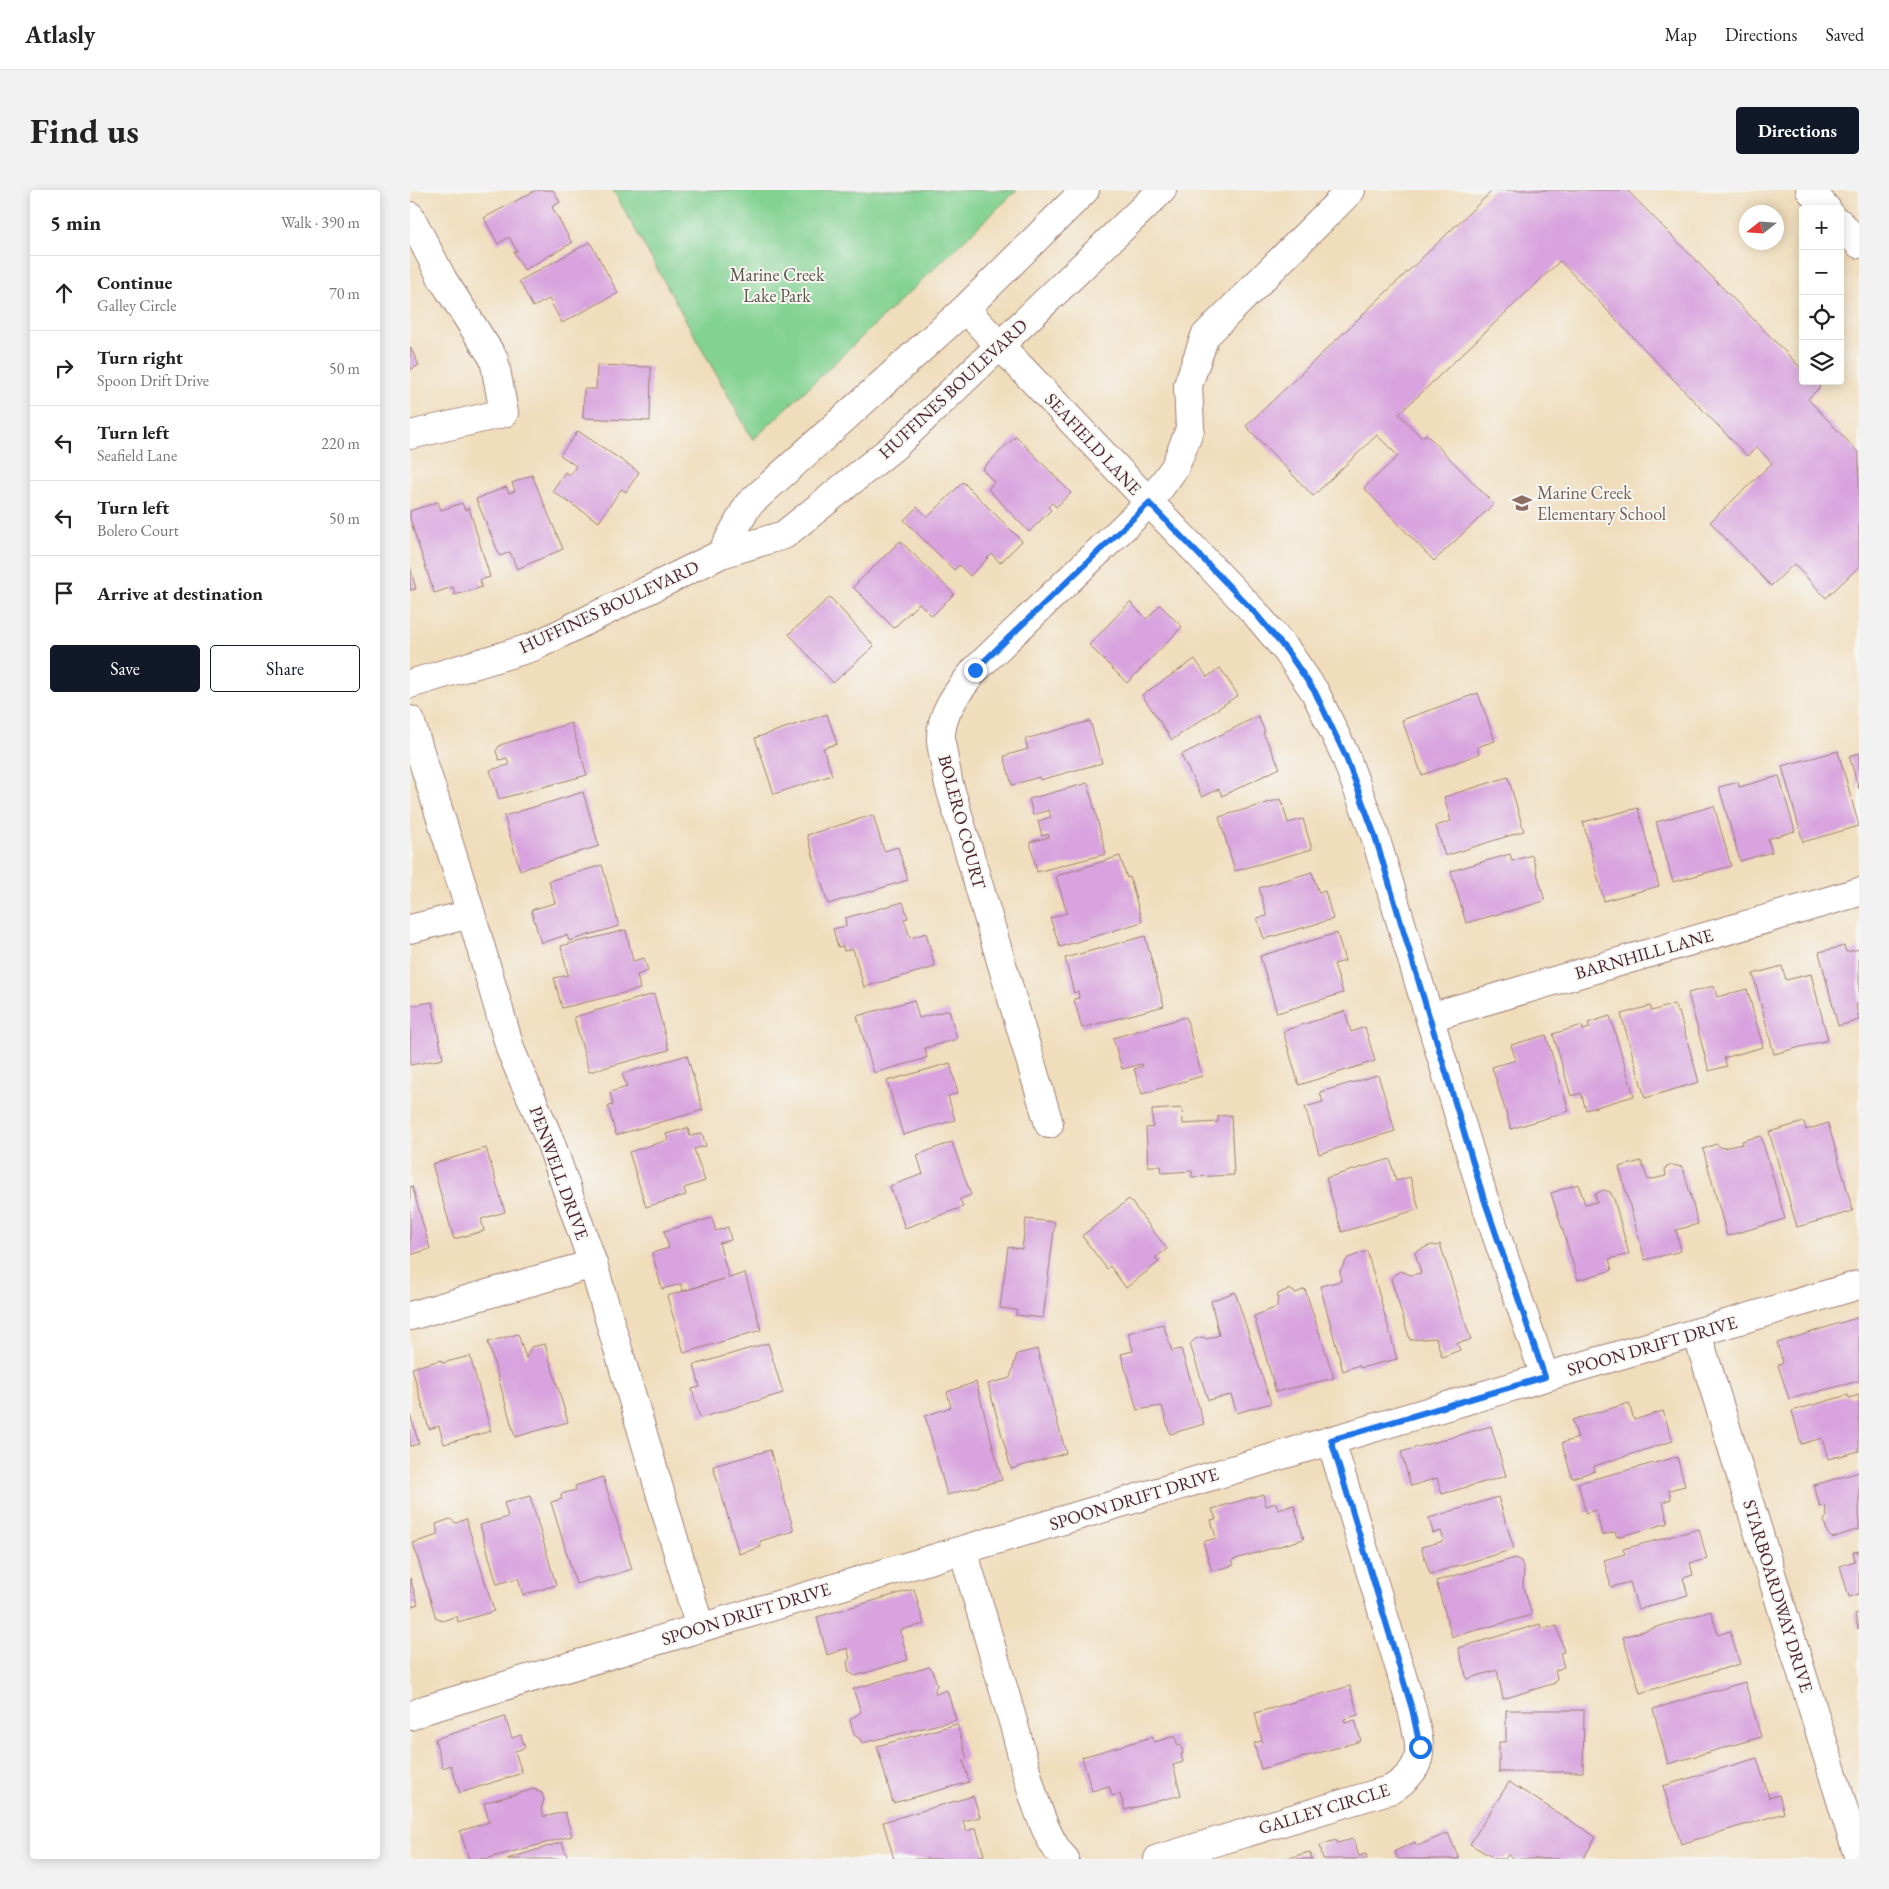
<!DOCTYPE html>
<meta charset="utf-8">
<style>
body{margin:0;font-family:"EB Garamond",serif;background:#f2f2f2;color:#222}
.controls{position:absolute;right:15px;top:15px;display:grid;overflow:hidden;border-radius:5px;box-shadow:0 2px 12px #0003}
.controls button{width:45px;height:45px;display:grid;place-items:center;padding:0;border:0;border-bottom:1px solid #e0e0e0;background:#fff;color:#222;font:25px sans-serif}
.compass{position:absolute;left:1329px;top:15px;width:45px;height:45px;border-radius:50%;background:#fff;box-shadow:0 2px 12px #0003;rotate:253deg}
.stop{position:absolute;width:15px;height:15px;margin:-11px;border:4px solid #1a73e8;border-radius:50%;background:#fff}
.stop.end{background:#1a73e8;border-color:#fff;box-shadow:0 1px 5px #0008}
.list{margin:0;padding:0;list-style:none}
h2{display:flex;justify-content:space-between;align-items:center;height:65px;margin:0;padding:0 20px;font-size:21px}
h2 small{font-size:16px;font-weight:400;color:#767676}
.list li{display:grid;grid-template-columns:32px 1fr auto;gap:15px;align-items:center;box-sizing:border-box;height:75px;padding:0 20px;border-top:1px solid #e0e0e0}
.list b{display:block;font-size:19px;white-space:nowrap}
.list p{margin:0;font-size:16px;white-space:nowrap;color:#767676}
.list em{font-size:16px;font-style:normal;color:#767676}
.actions{display:flex;gap:10px;padding:15px 20px}
.actions a{flex:1;padding:11px 0;border:1px solid #111827;border-radius:5px;text-align:center;font-size:18px;color:#111827}
.actions .main{background:#111827;color:#fff}
.icon{flex:none;width:28px;height:28px;fill:none;stroke:currentColor;stroke-width:2;stroke-linecap:round;stroke-linejoin:round}
.map{position:relative;flex:none;width:1449px;height:1669px;overflow:hidden;border-radius:5px}
header{display:flex;align-items:center;gap:30px;box-sizing:border-box;height:70px;padding:0 25px;background:#fff;border-bottom:1px solid #e0e0e0}
header strong{font-size:24px}
nav{display:flex;gap:28px;margin-inline-start:auto;font-size:18px}
.intro{display:flex;align-items:center;justify-content:space-between;box-sizing:border-box;height:120px;padding:0 30px}
h1{margin:0;font-size:35px}
.button{padding:12px 22px;border-radius:5px;background:#111827;color:#fff;font-size:18px;font-weight:700}
main{display:flex;gap:30px;padding:0 30px}
aside{flex:1;background:#fff;border-radius:5px;box-shadow:0 2px 12px #0003}
.map>svg:first-child{display:block}
.green{fill:#83d292;stroke:#66785e}
.building{fill:#d8a3de}
.lines{fill:none;stroke-linecap:round;stroke-linejoin:round}
.minor-casing{stroke:#9d7e74;stroke-width:30}
.major-casing{stroke:#9d7e74;stroke-width:30}
.minor{stroke:#fff;stroke-width:28}
.major{stroke:#fff;stroke-width:28}
.route{stroke:#1a73e8;stroke-width:6}
.labels{text-anchor:middle;stroke-width:4;stroke-linejoin:round;paint-order:stroke}
.park-label{font-size:18px;fill:#5b554a;stroke:#f6f6f2}
.street-label{font-size:18px;fill:#4a1f2b;stroke:#f6f6f2}
.education-label{font-size:18px;fill:#785e54;stroke:#f6f6f2;text-anchor:start}
</style>
<header>
<strong>Atlasly</strong>
<nav><a>Map</a><a>Directions</a><a>Saved</a></nav>
</header>
<div class="intro"><h1>Find us</h1><a class="button">Directions</a></div>
<main>
<aside>
<h2>5 min<small>Walk · 390 m</small></h2>
<ul class="list">
<li><svg class="icon" aria-label="ahead" viewBox="0 0 24 24"><path d="M12 20V5M6 11l6-6 6 6"/></svg><div><b>Continue</b><p>Galley Circle</p></div><em>70 m</em></li>
<li><svg class="icon" aria-label="right" viewBox="0 0 24 24"><path d="M7 20v-9h11M14 6l5 5-5 5"/></svg><div><b>Turn right</b><p>Spoon Drift Drive</p></div><em>50 m</em></li>
<li><svg class="icon" aria-label="left" viewBox="0 0 24 24"><path d="M17 20v-9H6M10 6l-5 5 5 5"/></svg><div><b>Turn left</b><p>Seafield Lane</p></div><em>220 m</em></li>
<li><svg class="icon" aria-label="left" viewBox="0 0 24 24"><path d="M17 20v-9H6M10 6l-5 5 5 5"/></svg><div><b>Turn left</b><p>Bolero Court</p></div><em>50 m</em></li>
<li><svg class="icon" aria-label="arrive" viewBox="0 0 24 24"><path d="M6 21V4h12l-3 4 3 4H6"/></svg><div><b>Arrive at destination</b></div></li>
</ul>
<div class="actions"><a class="main">Save</a><a>Share</a></div>
</aside>
<div class="map">
<svg width="1449" height="1669" viewBox="0 0 1449 1669">
<rect width="100%" height="100%" fill="#f6f6f2"/>
<filter id="ink" filterUnits="userSpaceOnUse"><feTurbulence type="fractalNoise" baseFrequency=".02" numOctaves="2"/><feDisplacementMap in="SourceGraphic" scale="10" xChannelSelector="R" yChannelSelector="G"/><feConvolveMatrix kernelMatrix="1 2 1 2 8 2 1 2 1" color-interpolation-filters="sRGB"/></filter>
<filter id="wash" filterUnits="userSpaceOnUse"><feTurbulence type="fractalNoise" baseFrequency=".0096" numOctaves="4" result="noise"/><feDisplacementMap in="SourceGraphic" scale="20" xChannelSelector="R" yChannelSelector="G"/><feGaussianBlur stdDeviation="1.12" result="paint"/><feColorMatrix in="noise" values="0 0 0 0 0 0 0 0 0 0 0 0 0 0 0 0 0 1.4 0 .05"/><feComposite in="paint" operator="in"/></filter>
<g filter="url(#wash)">
<rect width="100%" height="100%" fill="#f0ddbc"/>
<path class="green" d="M203,0H607L343,250Z"/>
<g id="blocks">
<path class="building" d="M126,0H143L150,12L142,17L162,53L114,80L104,62L107,61L99,47L88,54L74,28Z
M1083,0H1217L1393,180V191H1404L1410,197L1398,209L1449,263V377L1416,408L1384,374L1361,396L1300,332L1362,273L1347,257L1337,266L1150,71L989,224L1012,248L1016,244L1084,314L1024,371L954,298L988,266L967,245L903,306L836,236Z
M180,52L208,103L152,133L139,109L123,117L109,91Z
M0,157L9,175L0,180Z
M187,175L241,177L240,231L173,228L174,199H186Z
M168,241L229,282L216,302L211,299L189,332L142,301L155,282L160,285L166,276L150,265Z
M606,246L661,303L646,317L642,313L638,317L641,320L619,342L578,299L584,292L572,279Z
M122,285L153,359L107,379L100,362L90,366L66,309L96,297L99,303L105,301L102,293Z
M553,292L612,351L590,373L582,364L560,386L549,375L544,380L494,330L507,317L518,327Z
M28,312L31,320L52,313L55,320L59,318L80,387L70,390L72,397L45,405L43,397L24,403L0,329V321Z
M490,351L544,404L522,426L509,413L484,438L443,397Z
M0,377L6,399L0,400Z
M420,407L464,456L423,493L379,444Z
M720,412L737,429L750,415L772,437L717,493L679,455Z
M785,469L797,487L810,478L828,505L762,550L732,505Z
M1068,503L1085,551L1067,557L1069,564L1012,585L992,530Z
M417,524L427,554L413,558L422,585L364,604L345,548Z
M848,526L855,542L853,543L870,578L812,606L809,599L792,607L771,565Z
M680,531L692,573L630,590L629,587L602,595L594,566L618,559L615,549Z
M161,533L177,585L89,609L80,580L99,575L97,568L89,570L86,561L90,555Z
M1428,561L1449,636L1393,652L1372,576Z
M1449,563V599L1439,566Z
M1369,586L1385,641L1358,649L1362,662L1330,671L1309,597L1328,592L1329,597Z
M1098,587L1114,641L1035,666L1026,636L1041,631L1034,607Z
M678,593L696,664L627,682L620,652L639,647L638,644L632,646L628,631L641,627L639,620L623,625L619,609Z
M173,602L189,656L110,680L94,626Z
M871,609L878,633L893,629L902,659L825,681L809,627Z
M1304,616L1321,676L1263,692L1246,632Z
M1228,618L1249,696L1194,711L1173,632Z
M463,625L474,661L488,657L498,690L418,714L397,645Z
M1100,664L1102,671L1122,665L1135,711L1056,733L1041,681Z
M710,666L717,688L720,687L732,732L650,757L640,728L657,723L646,686Z
M192,675L209,736L159,751L157,745L131,753L121,720L145,713L139,691Z
M902,682L909,703L915,701L923,729L854,749L847,728L857,726L849,698Z
M493,712L498,728L494,729L500,748L516,743L525,777L454,797L443,759L434,761L433,756L428,757L423,739L436,736L435,728Z
M216,740L223,771L234,768L238,781L227,785L230,799L152,818L144,788L158,785L151,756Z
M927,743L935,771L924,774L933,803L867,823L850,766Z
M735,746L754,816L672,838L664,809L669,808L668,801L664,803L655,768Z
M1434,756L1436,762L1449,759V814L1446,815L1449,830L1428,836L1409,762Z
M1372,776L1376,790L1401,784L1418,850L1364,864L1343,784Z
M1304,796L1307,807L1337,799L1353,857L1314,868L1317,876L1299,881L1278,803Z
M244,804L259,860L179,882L164,827Z
M504,810L509,828L539,820L547,849L515,858L517,868L464,883L447,826Z
M22,812L33,869L0,875V816Z
M1264,814L1267,822H1269L1289,892L1235,908L1211,824L1240,816L1242,821Z
M935,821L941,842L955,837L965,871L889,895L873,841Z
M1200,826L1224,906L1176,920L1171,903L1161,906L1143,844L1172,835L1173,840L1180,838L1178,833Z
M776,827L792,886L732,904L724,879L733,876L732,874L712,879L703,848Z
M1136,845L1159,921L1101,939L1082,877L1106,870L1101,855Z
M277,865L293,920L206,945L198,916L203,915L200,902L217,897L212,884Z
M540,873L548,903L538,906L545,930L493,945L477,891Z
M968,885L985,941L909,964L895,917L913,912L910,902Z
M772,918L773,934L808,932V926L821,925L824,985L782,987V981L752,983L751,976H738L736,938L743,937L742,920Z
M1394,932L1396,940L1418,933L1443,1021L1387,1037L1359,942Z
M278,938L280,946L292,943L296,956L284,959L295,991L274,998L276,1005L236,1017L219,962L258,950L256,944Z
M1351,946L1375,1029L1317,1046L1293,959L1306,954L1312,958L1333,954L1332,951Z
M542,952L561,1005L550,1009L553,1017L495,1038L480,996L513,984L507,965Z
M76,958L95,1022L71,1029L74,1041L44,1049L22,974Z
M980,969L986,991L1000,987L1009,1019L932,1042L916,988Z
M1231,971L1238,990L1256,986L1255,978L1262,975L1273,977L1288,1034L1266,1040L1271,1061L1235,1070L1209,977Z
M1168,994L1175,1014L1187,1012L1185,1004L1194,1000L1200,1002L1204,1009L1219,1064L1199,1069L1202,1080L1168,1090L1141,1003Z
M2,996L20,1059L0,1065V997Z
M719,1009L757,1059L745,1068L749,1072L716,1098L700,1076L697,1079L672,1046Z
M302,1028L306,1041L318,1037L321,1050L309,1053L319,1088L335,1083L351,1140L274,1163L257,1106L314,1089L273,1101L271,1094L252,1099L242,1063L259,1058L254,1041Z
M616,1029L645,1032L633,1128L606,1125L607,1120L590,1118L598,1057L612,1059Z
M1030,1054L1061,1150L1047,1153L1050,1160L1032,1167L1026,1148L1000,1150L981,1089L985,1084L991,1081L1001,1085L1011,1083L1005,1062L1021,1055L1027,1056Z
M957,1061L987,1169L950,1178L949,1175L933,1181L910,1096L931,1091L930,1081L938,1068Z
M879,1099L886,1103L895,1099L924,1188L866,1202L844,1126L867,1117L868,1104Z
M825,1102L861,1213L827,1223L821,1205L798,1210L780,1154L785,1149L793,1147L797,1149L809,1145L801,1111Z
M1446,1128L1449,1129V1191L1379,1209L1368,1175L1373,1173L1367,1153Z
M753,1134L762,1161L771,1159L794,1234L760,1244L752,1216L727,1220L711,1164L723,1161L718,1143Z
M108,1144L116,1168L121,1157L135,1154L158,1232L105,1247L78,1152Z
M358,1153L373,1203L290,1228L282,1199L290,1197L284,1175Z
M627,1159L656,1263L601,1279L578,1194L600,1188L607,1164Z
M60,1166L81,1241L34,1254L29,1236L19,1239L2,1178L31,1170L32,1173Z
M566,1192L592,1290L537,1305L515,1226L541,1217L537,1202Z
M1438,1205L1439,1208L1449,1205V1261L1418,1269L1412,1248L1391,1254L1382,1221Z
M1219,1213L1224,1230L1253,1221L1263,1251L1184,1276L1185,1281L1162,1288L1152,1253L1168,1248L1162,1230Z
M0,1224L9,1254L0,1256Z
M1081,1236L1096,1286L1032,1304L1027,1288L1001,1296L991,1262Z
M360,1260L384,1341L350,1351L351,1357L329,1364L303,1276Z
M1267,1267L1275,1296L1259,1300L1261,1309L1253,1312L1258,1333L1207,1347L1205,1342L1192,1345L1186,1320L1176,1323L1168,1293Z
M1449,1282V1339L1422,1348L1418,1344L1414,1331L1417,1326L1415,1315L1410,1317L1404,1295Z
M193,1287L222,1379L191,1389L190,1387L166,1394L141,1312L152,1309L151,1304L166,1300L165,1296Z
M853,1304L856,1316L866,1313L868,1320L884,1315L894,1349L822,1370L824,1375L802,1381L793,1352L806,1348L801,1330L806,1329L802,1319Z
M120,1306L146,1395L113,1405L108,1388L87,1394L70,1335L98,1327L94,1313Z
M1088,1307L1104,1359L1020,1384L1011,1357L1034,1351L1031,1341L1023,1343L1019,1328Z
M40,1329L46,1333L56,1329L84,1421L48,1432L47,1426L32,1431L26,1428L3,1353L28,1345L26,1334Z
M1289,1339L1297,1369L1280,1373L1283,1385L1273,1388L1278,1405L1228,1419L1220,1392L1201,1397L1194,1370L1215,1364L1213,1359Z
M1449,1361V1404L1439,1407L1430,1376L1445,1371L1443,1362Z
M1105,1368L1111,1371L1114,1380L1113,1396L1122,1425L1042,1447L1026,1391Z
M0,1388L8,1414L0,1417Z
M504,1399L514,1434L490,1440L498,1470L445,1486L439,1482L437,1472L440,1468L437,1458L417,1465L407,1427Z
M1301,1421L1308,1445L1320,1441L1330,1474L1230,1503L1213,1447Z
M1449,1423V1438L1448,1439L1445,1424Z
M1130,1434L1131,1439L1147,1436L1154,1462L1150,1463L1154,1477L1145,1481L1147,1487L1145,1493L1093,1509L1087,1480L1057,1489L1048,1458Z
M519,1477L523,1481L527,1495L525,1500L526,1504L537,1500L546,1530L452,1553L450,1549L444,1545L440,1530L451,1522L443,1499Z
M1335,1492L1351,1547L1258,1574L1243,1519Z
M940,1496L948,1525L934,1529L935,1533L945,1530L951,1551L851,1579L844,1553L852,1551L845,1523Z
M1096,1520H1174L1173,1582H1089V1552H1096Z
M95,1527L102,1548L111,1545L115,1558L105,1561L112,1583L50,1603L41,1575L33,1578L25,1549Z
M547,1534L557,1569L553,1570L559,1592L483,1613L467,1556Z
M765,1546L768,1556L771,1555L773,1564H771L773,1572L763,1575L771,1605L715,1620L710,1604L702,1606L699,1596L682,1601L672,1567L742,1547L744,1552Z
M1347,1568L1359,1608L1369,1605L1374,1623L1271,1654L1253,1596Z
M1099,1592L1186,1647L1173,1669H1105L1098,1665L1095,1669H1085L1060,1654Z
M124,1599L132,1603L134,1610L131,1619L134,1627L155,1622L162,1646L75,1669H59L50,1641L79,1632L74,1613Z
M563,1606L570,1627L553,1631L556,1641L566,1638L574,1665L560,1669H484L473,1632Z
M1038,1643L1049,1669H988L985,1661L1005,1652L1007,1656Z
M943,1649L949,1666L956,1664L957,1669H913L910,1655L926,1650L927,1653Z
M152,1652L158,1669H97Z
M900,1662L902,1669H877V1668Z"/>
</g>
</g>
<g filter="url(#ink)">
<use href="#blocks" fill-opacity="0" stroke="#9d7e74" stroke-width="1"/>
<g class="lines">
<defs>
<path id="minor" d="M1400,0L1417,19
M0,26L33,90L84,169L94,223L0,245
M1430,33L1449,54
M555,119L846,424L877,461L905,502L935,565L964,643L1074,1009L1135,1187
M0,530L61,724L101,861L140,951L183,1074L290,1438
M0,739L61,724
M1020,827L1449,702
M639,934L538,591C536,578 533,565 531,552C529,524 548,501 565,480L739,313L765,277L780,239L778,195L795,146L941,0
M0,1126L183,1074
M1287,1143L1449,1669
M553,1360C570,1418 587,1477 604,1535C614,1571 629,1644 655,1669
M0,1526L17,1519L1135,1187L1449,1095
M748,1669L982,1599C1019,1575 1010,1557 1002,1519L921,1251"/>
<path id="major" d="M311,364L338,315L555,119L675,0
M0,494L123,457L311,364L374,345L486,255L752,0"/>
</defs>
<use href="#minor" class="minor-casing"/>
<use href="#major" class="major-casing"/>
<use href="#minor" class="minor"/>
<use href="#major" class="major"/>
</g>
</g>
<g class="lines" filter="url(#ink)">
<path class="route" d="M565,480L739,313L846,424L877,461L905,502L935,565L964,643L1074,1009L1135,1187L921,1250L1002,1519L1010,1557"/>
</g>
<defs>
<symbol id="school-bare" viewBox="-9 -9 18 18"><path d="M0-5L7-2L0 1L-7-2ZM-4 1L0 2.5L4 1V4Q0 6-4 4Z" fill="#8d6e63" stroke="#f6f6f2" stroke-width="2.5" paint-order="stroke"/></symbol>
</defs>
<g fill-rule="evenodd">
<use href="#school-bare" x="1098" y="299" width="28" height="28"/>
</g>
<g class="labels">
<g class="park-label">
<text x="367" y="91">Marine Creek<tspan x="367" dy="21">Lake Park</tspan></text>
</g>
<g class="street-label">
<text transform="translate(543 199) rotate(-43)" y="6">HUFFINES BOULEVARD</text>
<text transform="translate(683 254) rotate(47)" y="6">SEAFIELD LANE</text>
<text transform="translate(199 417) rotate(-25)" y="6">HUFFINES BOULEVARD</text>
<text transform="translate(552 632) rotate(75)" y="6">BOLERO COURT</text>
<text transform="translate(1234 764) rotate(-16)" y="6">BARNHILL LANE</text>
<text transform="translate(149 983) rotate(70)" y="6">PENWELL DRIVE</text>
<text transform="translate(1242 1156) rotate(-16)" y="6">SPOON DRIFT DRIVE</text>
<text transform="translate(724 1309) rotate(-17)" y="6">SPOON DRIFT DRIVE</text>
<text transform="translate(1368 1406) rotate(73)" y="6">STARBOARDWAY DRIVE</text>
<text transform="translate(336 1424) rotate(-17)" y="6">SPOON DRIFT DRIVE</text>
<text transform="translate(914 1619) rotate(-17)" y="6">GALLEY CIRCLE</text>
</g>
<g class="education-label">
<text x="1127" y="309">Marine Creek<tspan x="1127" dy="21">Elementary School</tspan></text>
</g>
</g>
</svg>
<div class="controls">
<button>+</button>
<button>−</button>
<button><svg class="icon" aria-label="locate" viewBox="0 0 24 24"><circle cx="12" cy="12" r="6"/><path d="M12 2v4M12 18v4M2 12h4M18 12h4"/></svg></button>
<button><svg class="icon" aria-label="layers" viewBox="0 0 24 24"><path d="M12 4l9 5-9 5-9-5zM3 14l9 5 9-5"/></svg></button>
</div>
<svg class="compass" viewBox="-18 -18 36 36"><path d="M0-13l5 13h-10z" fill="#e53935"/><path d="M0 13l5-13h-10z" fill="#767676"/></svg>
<div class="stop" style="left:1010px;top:1557px"></div>
<div class="stop end" style="left:565px;top:480px"></div>
</div>
</main>
